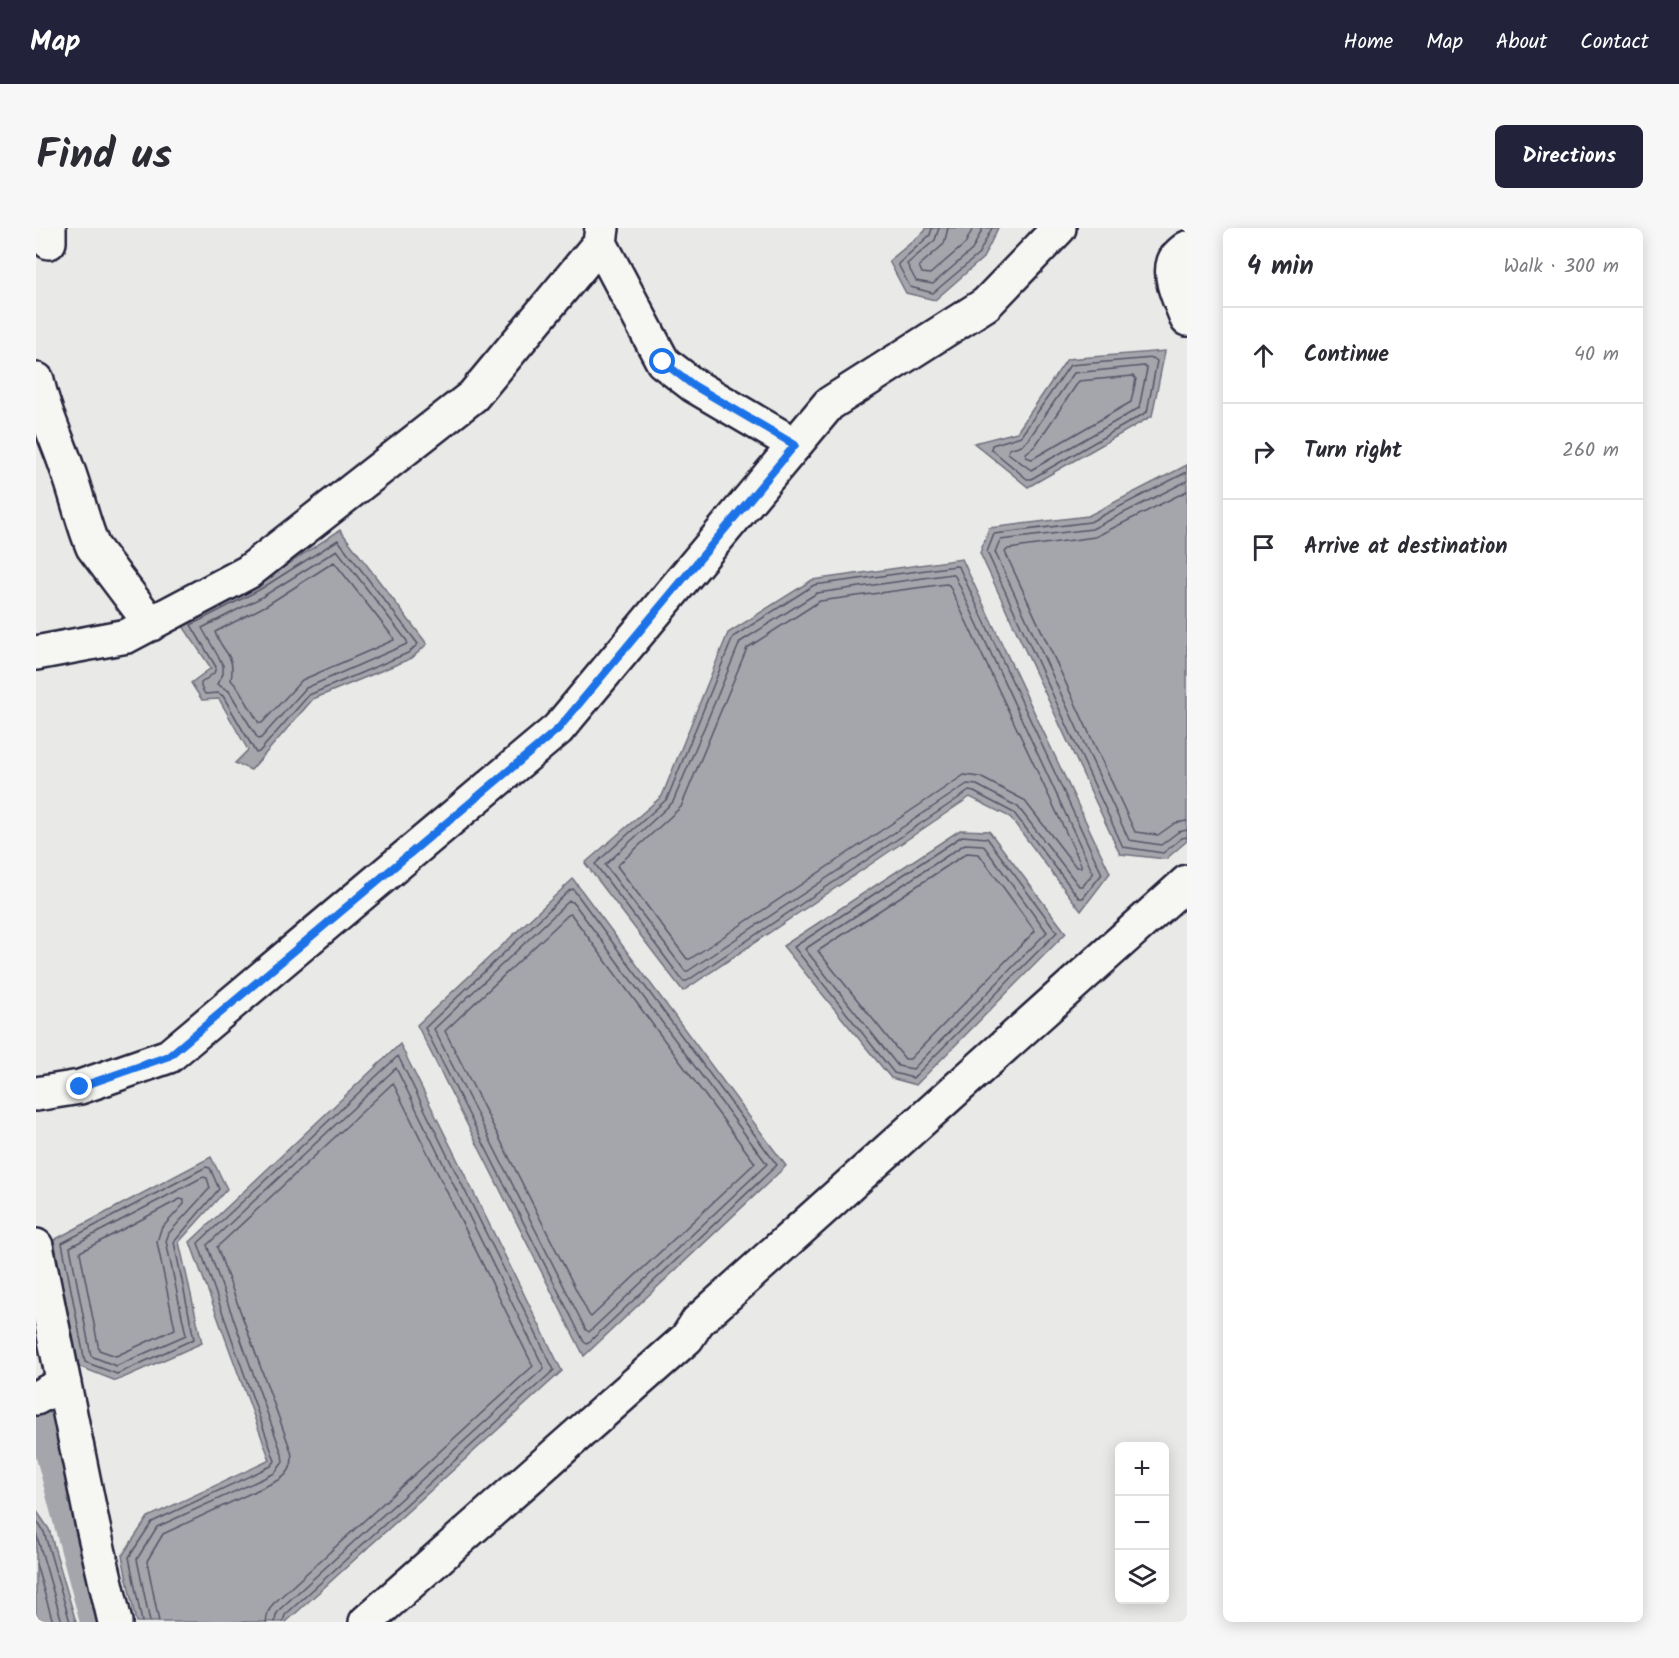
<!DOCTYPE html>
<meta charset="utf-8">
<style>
body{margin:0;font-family:Kalam,sans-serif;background:#f7f7f7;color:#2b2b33}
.controls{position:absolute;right:18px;bottom:18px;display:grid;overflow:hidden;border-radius:9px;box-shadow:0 3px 15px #0003}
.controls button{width:54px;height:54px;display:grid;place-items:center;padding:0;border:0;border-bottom:2px solid #e1e1e2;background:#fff;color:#2b2b33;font:30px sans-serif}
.stop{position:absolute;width:18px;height:18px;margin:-14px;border:4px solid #1a73e8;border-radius:50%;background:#fff}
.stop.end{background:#1a73e8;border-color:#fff;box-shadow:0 2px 6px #0008}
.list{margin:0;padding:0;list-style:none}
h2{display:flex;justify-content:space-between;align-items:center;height:78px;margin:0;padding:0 24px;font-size:26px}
h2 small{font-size:20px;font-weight:400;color:#7c7c81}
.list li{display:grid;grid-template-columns:39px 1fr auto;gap:18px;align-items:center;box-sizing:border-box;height:96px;padding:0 24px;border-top:2px solid #e1e1e2}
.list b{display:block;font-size:22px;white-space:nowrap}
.list em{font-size:20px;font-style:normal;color:#7c7c81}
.icon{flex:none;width:33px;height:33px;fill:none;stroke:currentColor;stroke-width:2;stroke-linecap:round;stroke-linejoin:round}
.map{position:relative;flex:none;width:1151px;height:1394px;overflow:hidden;border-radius:9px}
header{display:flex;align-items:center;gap:36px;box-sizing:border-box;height:84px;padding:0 30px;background:#22223b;color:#fff}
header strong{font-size:28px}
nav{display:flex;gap:33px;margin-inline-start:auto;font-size:21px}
.intro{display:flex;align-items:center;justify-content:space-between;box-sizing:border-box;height:144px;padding:0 36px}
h1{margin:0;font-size:42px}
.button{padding:15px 27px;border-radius:9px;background:#22223b;color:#fff;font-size:21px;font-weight:700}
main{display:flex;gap:36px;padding:0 36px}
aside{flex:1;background:#fff;border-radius:9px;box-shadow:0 3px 15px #0003}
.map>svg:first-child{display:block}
.water{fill:#a5a5ac;stroke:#71717f;stroke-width:1.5}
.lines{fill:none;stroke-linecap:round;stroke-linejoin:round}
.shore{stroke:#565668;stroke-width:1.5}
.canal{stroke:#a5a5ac;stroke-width:26}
.minor-casing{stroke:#22223b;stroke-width:38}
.major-casing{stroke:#22223b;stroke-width:38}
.minor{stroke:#f6f6f2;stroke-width:33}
.major{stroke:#f6f6f2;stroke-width:33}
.route{stroke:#1a73e8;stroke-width:8}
</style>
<header>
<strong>Map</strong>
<nav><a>Home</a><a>Map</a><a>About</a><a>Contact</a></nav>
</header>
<div class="intro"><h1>Find us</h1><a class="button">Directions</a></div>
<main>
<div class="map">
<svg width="1151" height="1394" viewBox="0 0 1151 1394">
<rect width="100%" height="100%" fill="#e9e9e7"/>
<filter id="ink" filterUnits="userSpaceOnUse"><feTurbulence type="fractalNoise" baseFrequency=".0167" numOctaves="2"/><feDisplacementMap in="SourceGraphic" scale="12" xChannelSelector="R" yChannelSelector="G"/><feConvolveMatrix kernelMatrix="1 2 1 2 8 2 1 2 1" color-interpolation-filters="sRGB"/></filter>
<g filter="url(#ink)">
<path class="water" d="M890,0H962L947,30L899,72L870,65L853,33L889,3Z
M1129,123L1116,188L992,259L938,215L981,204L1031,131Z
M1151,237V613L1130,631L1084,626L944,325L953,300L1052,288Z
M304,302L391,416L376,430L277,471L215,542L199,535L212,522L183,471L166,472L155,455L175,440L145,395L220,357Z
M926,331L1074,645L1045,683L974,589L934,569L647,763L549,635L626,568L692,405L776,352Z
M924,602L953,603L1030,705L880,857L855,850L747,718Z
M537,651L750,938L548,1128L381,797Z
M364,816L526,1143L250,1394H100L86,1328L112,1289L234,1232L154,1014Z
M175,929L191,961L143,1014L166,1115L80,1153L42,1138L18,1012Z
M0,1282L13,1301L40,1394H0Z"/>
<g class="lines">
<path class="shore" d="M896,0L894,7L862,36L874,59L897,65L942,27L956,0
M903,0L899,12L871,36L880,53L897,56L936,22L947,0
M912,0L908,16L883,38L886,45L894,46L929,16L937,0
M1117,130L1121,133L1111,184L995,251H991L955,221L956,217L985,208L1034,137Z
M1108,138L1111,141L1103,180L995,242L972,225L973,221L986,217L992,212L1038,145Z
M1097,148L1100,151L1095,174L996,231L990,229V225L999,218L1043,153Z
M1151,244L1054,294L958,306L951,324L1087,619L1127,625L1146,610L1151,609
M1151,253L1056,301L964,312L959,324L1093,612L1125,617L1142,604L1151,602
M1151,263L1059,309L972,321L969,324L1099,604L1122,607L1139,595L1151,593
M302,312L382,416L372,425L273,467L223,524L220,525L187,468L182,465L169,466L165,459V455L178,445L180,439L155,397L223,362Z
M301,322L371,413V416L270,460L225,510L222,511L193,463L181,456L187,446V437L166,400L226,369Z
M298,334L357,409L358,412L266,452L226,495H223L202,460L195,452C200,425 186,425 179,404L231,377Z
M920,338L923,339L1066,646L1047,670H1043L978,585L938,564L933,563L651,753H647L559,636L631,571L697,409L778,357Z
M916,346L919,348L1057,645L1047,658H1043L982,579L941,557L931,556L652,743H649L569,637L637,574L704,414L781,365Z
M910,356L913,357L1045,636V639H1040L988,572L944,549L928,547L654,731H651L581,638L645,579L711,420L784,373Z
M926,608L951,610L1021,704L877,850L858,845L758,719Z
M929,616L947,617L1011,704L877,841L862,838L769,721Z
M931,625L943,626L999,703L874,831H869L782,723Z
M537,661L741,937L551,1116L548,1114L389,800L534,662Z
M533,673L537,674L731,936L553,1104L550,1102L398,801Z
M535,686L719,935L555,1089L553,1087L409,803L532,687Z
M170,939L174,940L183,961L138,1014L158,1111L81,1146L49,1134L26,1015Z
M167,949L171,950L174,960L133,1005L130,1013L150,1107L80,1138L55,1128L34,1019Z
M144,971L148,972V976L125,1001L121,1014L139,1101L80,1128L63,1122L44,1024Z
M0,1292L8,1304L34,1394
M0,1305L26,1394
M0,1336L17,1394
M106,1394L93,1329L116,1294L235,1238L239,1233L162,1015L362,828L518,1142L249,1387L247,1394
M114,1394L101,1331L121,1299L239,1245L247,1234L246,1226L171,1017L360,840L508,1140L244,1381L240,1387L239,1394
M123,1394L111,1333L127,1306L243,1252C254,1245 258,1236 255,1223L181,1019L357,855L497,1138L237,1376L232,1384L230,1394"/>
<path class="canal" d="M0,1179L57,1394"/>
<defs>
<path id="minor" d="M13,14V0
M564,15L627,134L657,157L759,217
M1151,20C1146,24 1140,28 1138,34C1132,51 1146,76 1151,91
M1,152C7,183 21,210 31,240C41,266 46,293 57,319L115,396
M0,425L91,408L212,344L437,168L564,15L566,0
M0,1018L57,1299L79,1394
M0,1170L28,1155
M330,1394L651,1110L662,1093L1151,654"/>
<path id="major" d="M0,866L44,859L133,828L522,501L793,176L950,76L1023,0"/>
</defs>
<use href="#minor" class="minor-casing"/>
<use href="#major" class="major-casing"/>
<use href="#minor" class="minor"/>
<use href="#major" class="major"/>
</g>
</g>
<g class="lines" filter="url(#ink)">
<path class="route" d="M44,859L133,828L522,501L759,217L657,157L627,134"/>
</g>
</svg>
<div class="controls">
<button>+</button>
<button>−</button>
<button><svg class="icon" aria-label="layers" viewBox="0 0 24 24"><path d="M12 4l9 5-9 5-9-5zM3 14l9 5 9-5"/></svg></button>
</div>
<div class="stop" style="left:627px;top:134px"></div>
<div class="stop end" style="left:44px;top:859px"></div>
</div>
<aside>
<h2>4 min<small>Walk · 300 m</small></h2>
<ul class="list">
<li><svg class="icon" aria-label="ahead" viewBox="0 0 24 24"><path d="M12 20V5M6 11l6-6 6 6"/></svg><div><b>Continue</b></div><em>40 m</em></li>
<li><svg class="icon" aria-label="right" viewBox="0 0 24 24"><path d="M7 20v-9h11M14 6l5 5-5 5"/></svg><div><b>Turn right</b></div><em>260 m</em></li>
<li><svg class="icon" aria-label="arrive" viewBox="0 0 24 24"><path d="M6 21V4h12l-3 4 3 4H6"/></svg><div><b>Arrive at destination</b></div></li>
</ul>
</aside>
</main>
